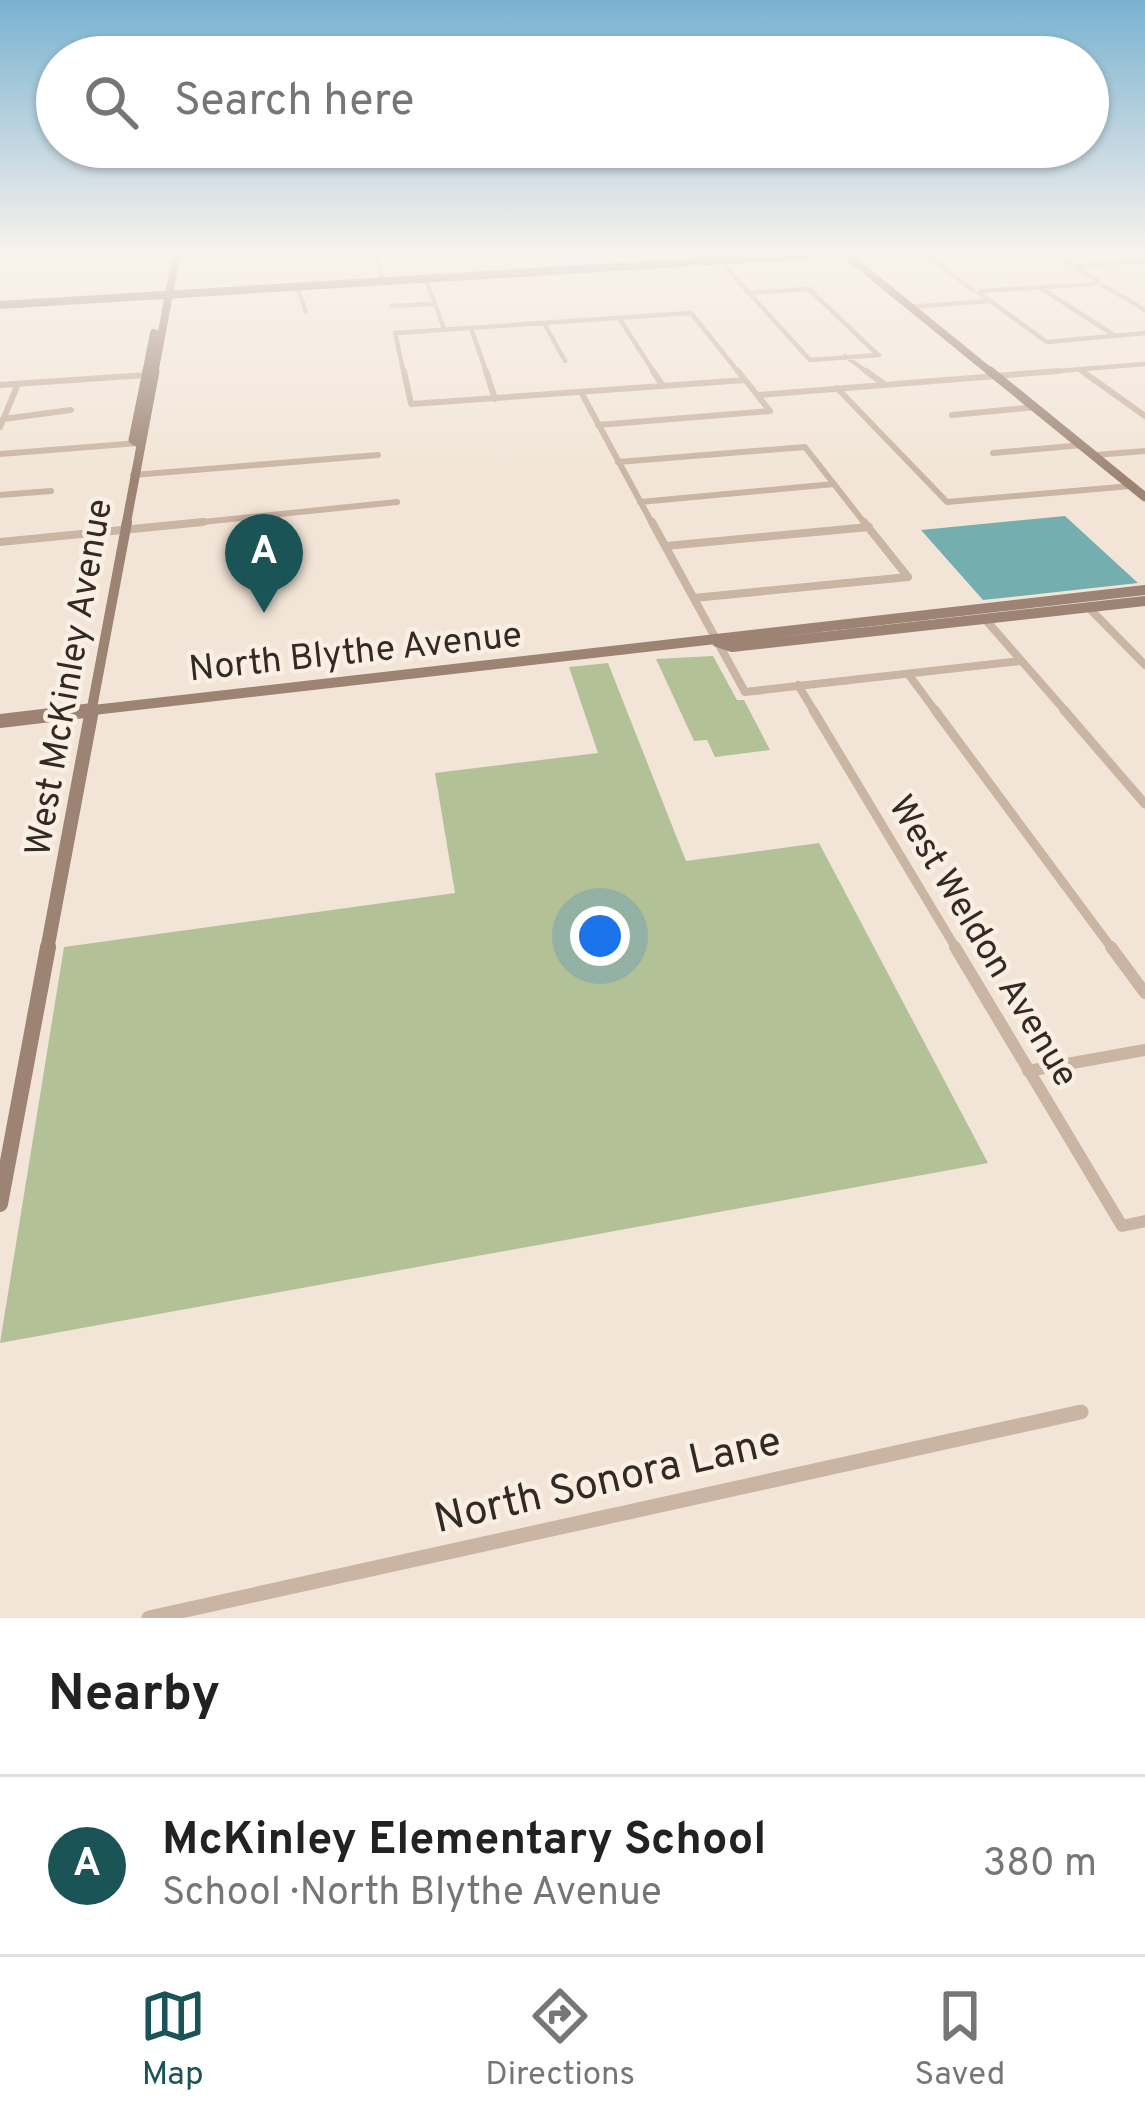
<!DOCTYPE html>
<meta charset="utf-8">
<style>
body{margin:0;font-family:Overpass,sans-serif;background:#f2f2f2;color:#222}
.you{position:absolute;left:600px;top:936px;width:42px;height:42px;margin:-30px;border:9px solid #fff;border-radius:50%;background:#1a73e8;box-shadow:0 0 0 18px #1a73e833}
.badge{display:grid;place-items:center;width:78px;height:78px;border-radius:50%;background:#1a5457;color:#fff;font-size:39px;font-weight:700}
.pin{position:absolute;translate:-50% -99px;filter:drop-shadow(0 3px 6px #0008)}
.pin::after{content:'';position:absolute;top:63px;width:42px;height:36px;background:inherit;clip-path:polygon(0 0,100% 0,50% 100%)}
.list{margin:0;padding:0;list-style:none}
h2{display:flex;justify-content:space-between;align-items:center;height:156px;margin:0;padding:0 48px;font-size:51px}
h2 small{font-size:39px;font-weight:400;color:#767676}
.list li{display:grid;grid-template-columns:78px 1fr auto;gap:36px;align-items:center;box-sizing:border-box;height:180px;padding:0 48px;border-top:3px solid #e0e0e0}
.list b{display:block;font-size:45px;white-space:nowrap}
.list p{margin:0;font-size:39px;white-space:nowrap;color:#767676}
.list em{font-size:39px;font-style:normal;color:#767676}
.icon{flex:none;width:66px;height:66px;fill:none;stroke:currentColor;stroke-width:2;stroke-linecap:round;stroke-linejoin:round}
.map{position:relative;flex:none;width:1145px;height:1618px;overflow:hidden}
.search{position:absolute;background:#fff;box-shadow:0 3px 9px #0004;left:36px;right:36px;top:36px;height:132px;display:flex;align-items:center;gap:30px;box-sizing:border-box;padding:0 42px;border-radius:66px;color:#767676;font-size:45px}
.sheet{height:336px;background:#fff}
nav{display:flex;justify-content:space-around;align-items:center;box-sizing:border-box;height:168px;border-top:3px solid #e0e0e0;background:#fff;font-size:33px;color:#767676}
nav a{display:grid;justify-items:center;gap:6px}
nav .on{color:#1a5457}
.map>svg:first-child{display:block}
.green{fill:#b3c197}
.water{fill:#75aeaf}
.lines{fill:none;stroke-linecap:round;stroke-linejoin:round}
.street-far5{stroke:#cab4a3;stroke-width:4.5}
.street-far4{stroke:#cab4a3;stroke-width:6}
.street-far3{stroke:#cab4a3;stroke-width:8}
.street-far2{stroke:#cab4a3;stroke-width:9}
.street-far1{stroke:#cab4a3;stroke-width:12}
.street{stroke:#cab4a3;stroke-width:15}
.secondary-far4{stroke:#9d8374;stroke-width:8}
.secondary-far3{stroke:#9d8374;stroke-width:9}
.secondary-far2{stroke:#9d8374;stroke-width:10}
.secondary-far1{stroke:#9d8374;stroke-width:14}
.secondary{stroke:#9d8374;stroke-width:16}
.labels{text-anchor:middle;stroke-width:9;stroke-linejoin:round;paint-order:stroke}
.street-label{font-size:36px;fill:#342a25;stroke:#f9efe3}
.near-street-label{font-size:42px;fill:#342a25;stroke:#f9efe3}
</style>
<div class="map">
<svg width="1145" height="1618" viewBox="0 0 1145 1618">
<rect width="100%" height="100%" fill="#f2e5d7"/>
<path class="green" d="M713,656L737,700H744L770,750L715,757L707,740L694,741L656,659Z
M608,663L686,861L819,843L988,1163L0,1343L64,947L455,893L435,773L598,753L569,667Z"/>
<path class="water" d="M1065,516L1138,583L983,600L921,530Z"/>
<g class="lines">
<path class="street-far5" d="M376,252L383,281
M922,252L973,290
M1052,252L1098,281
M720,261L810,360L879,355
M1072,266L1145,261
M426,279L444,329
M1103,285L1145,310
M297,287L306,312
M1039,287L1114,335
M981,291L1095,284
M747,293L809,289L877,354
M979,293L1047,342L1145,333
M392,306L434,304
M910,307L988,301
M619,318L655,374
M544,323L565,361
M471,328L487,374
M845,356L870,374
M1079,369L1086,374
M404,374L395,333L691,313L740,374
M1021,374L1145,364"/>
<path class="street-far4" d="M404,371L411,404L745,380
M486,371L495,399
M653,371L663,386
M738,371L770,411
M866,371L884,384
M1082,371L1145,416
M0,385L146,375
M837,388L947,502L1131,486
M581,392L653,525
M758,395L1058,371
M952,415L1036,407
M3,419L71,410
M598,425L770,411
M0,427L18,384
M993,453L1082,445
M0,454L139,443
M1095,455L1145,451
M618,462L805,447L866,525
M133,475L378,455
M0,495L51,491
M640,502L834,484
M174,525L397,502"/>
<path class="street-far3" d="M652,522L745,692L1021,661
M864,522L908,577
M0,542L203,522
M666,546L869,527
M694,598L908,577
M1088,607L1145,665
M985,619L1067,713
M909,675L937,713
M798,685L815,713"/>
<path class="street-far2" d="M813,710L957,950
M935,710L1113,950
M1064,710L1145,804"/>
<path class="street-far1" d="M955,947L1122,1226L1145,1221
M1111,947L1145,993
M1028,1071L1145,1050"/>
<path class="street" d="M149,1618L1081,1412"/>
<path class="secondary-far4" d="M843,252L993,374
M0,305L858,252
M146,374L154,333
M154,374L177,252"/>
<path class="secondary-far3" d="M990,371L1145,497
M139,443L133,440L147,371
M126,525L155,371"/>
<path class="secondary-far2" d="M717,642L732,647L1145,601
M67,713L1145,590
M91,713L127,522"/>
<path class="secondary-far1" d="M0,721L93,710
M47,950L92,710"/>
<path class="secondary" d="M0,1204L48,947"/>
</g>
<linearGradient id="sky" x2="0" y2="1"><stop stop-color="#7ab2d1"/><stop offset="0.53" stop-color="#f9f3ed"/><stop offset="1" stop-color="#f9f3ed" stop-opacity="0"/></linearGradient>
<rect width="1145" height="479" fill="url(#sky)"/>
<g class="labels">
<g class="street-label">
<text transform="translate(355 650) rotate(-6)" y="13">North Blythe Avenue</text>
<text transform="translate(67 677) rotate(-80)" y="13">West McKinley Avenue</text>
<text transform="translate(985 940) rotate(59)" y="13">West Weldon Avenue</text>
</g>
<g class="near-street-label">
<text transform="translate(607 1478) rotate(-13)" y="15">North Sonora Lane</text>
</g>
</g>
</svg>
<div class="you"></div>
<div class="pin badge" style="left:264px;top:613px">A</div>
<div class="search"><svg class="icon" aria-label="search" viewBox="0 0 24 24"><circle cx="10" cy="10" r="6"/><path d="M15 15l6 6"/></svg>Search here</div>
</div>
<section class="sheet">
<h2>Nearby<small></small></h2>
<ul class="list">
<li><span class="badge">A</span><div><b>McKinley Elementary School</b><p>School · North Blythe Avenue</p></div><em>380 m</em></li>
</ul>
</section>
<nav>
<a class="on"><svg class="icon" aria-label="map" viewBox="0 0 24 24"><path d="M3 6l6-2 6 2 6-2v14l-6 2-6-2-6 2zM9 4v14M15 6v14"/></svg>Map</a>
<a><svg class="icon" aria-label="directions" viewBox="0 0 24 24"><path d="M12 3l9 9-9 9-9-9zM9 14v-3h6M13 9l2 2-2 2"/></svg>Directions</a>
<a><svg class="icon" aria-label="saved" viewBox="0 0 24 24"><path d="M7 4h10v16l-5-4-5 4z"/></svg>Saved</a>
</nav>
